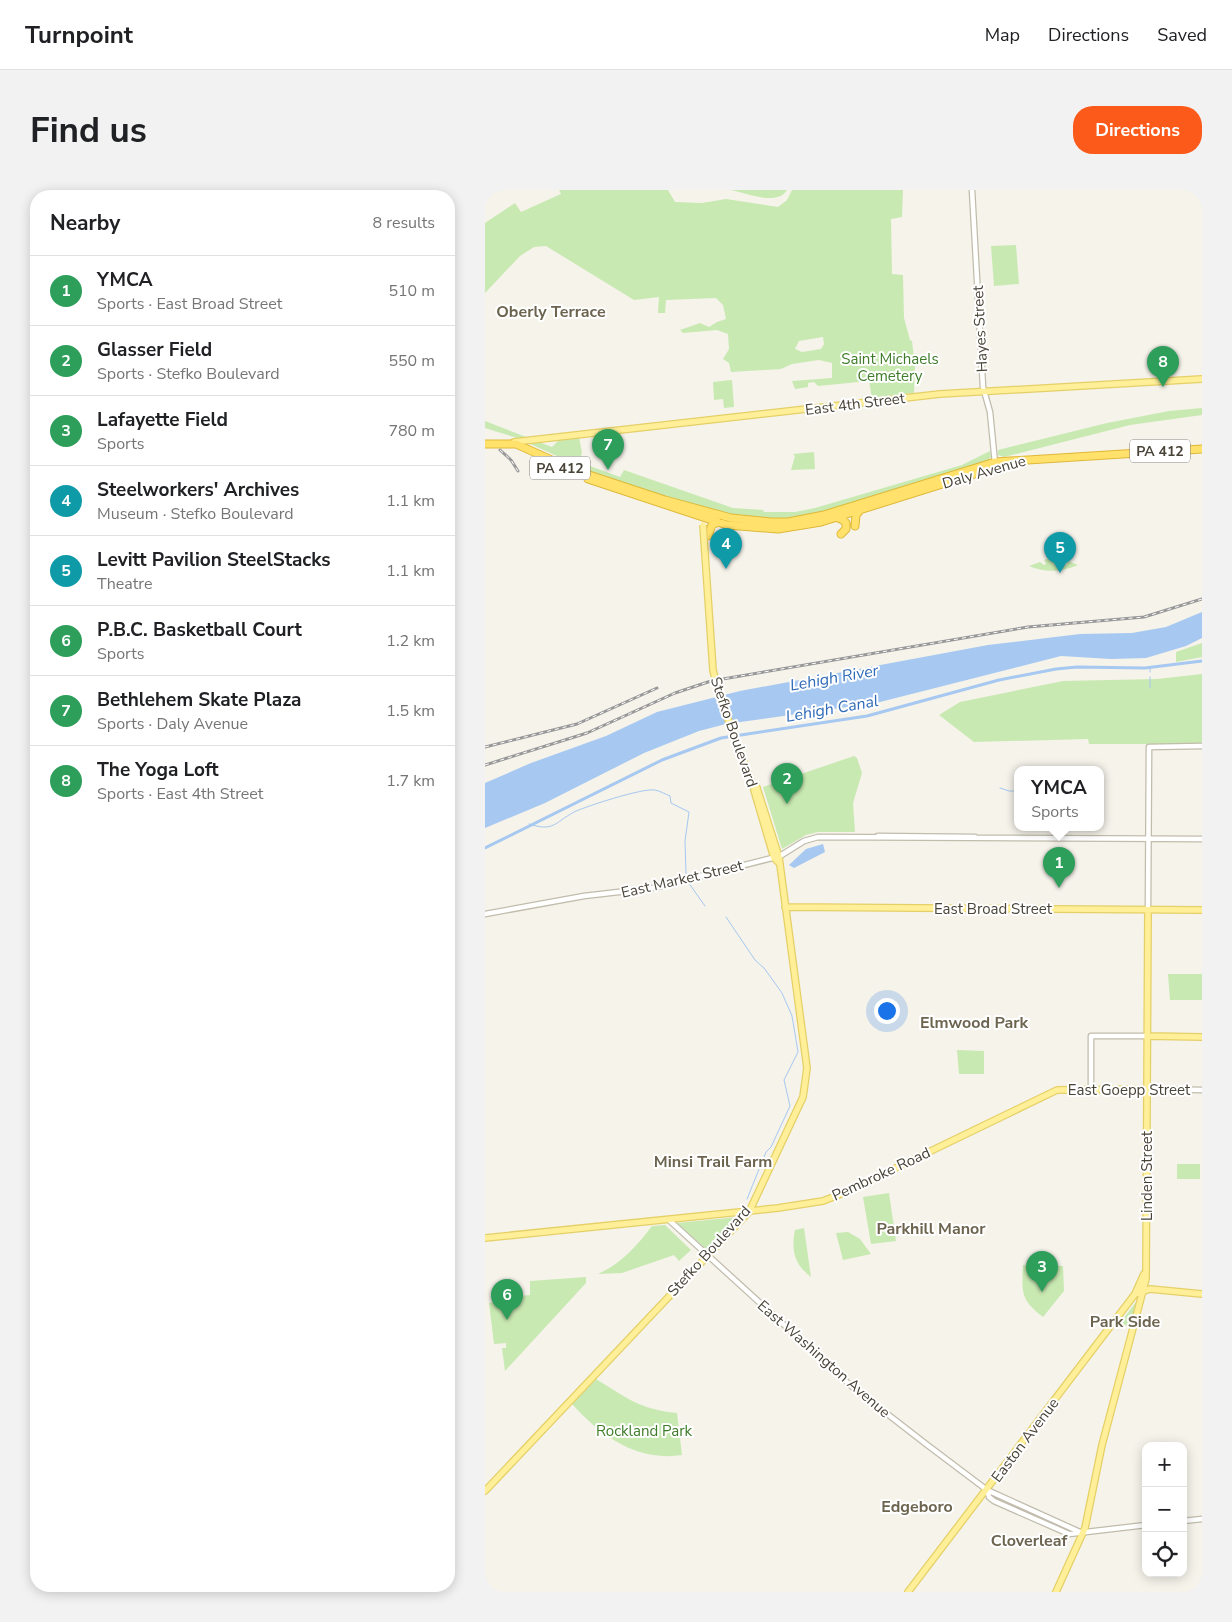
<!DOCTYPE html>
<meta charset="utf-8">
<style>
body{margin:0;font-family:"Nunito Sans",sans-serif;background:#f2f2f2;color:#202124}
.controls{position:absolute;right:15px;bottom:15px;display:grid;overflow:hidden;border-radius:10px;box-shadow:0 2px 12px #0003}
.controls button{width:45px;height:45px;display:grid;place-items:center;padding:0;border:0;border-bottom:1px solid #e0e0e0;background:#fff;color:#202124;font:25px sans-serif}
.you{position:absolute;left:401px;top:820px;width:18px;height:18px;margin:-12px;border:4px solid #fff;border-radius:50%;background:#1a73e8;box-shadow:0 0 0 8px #1a73e833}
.badge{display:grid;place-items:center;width:32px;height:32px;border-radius:50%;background:#fb5a1a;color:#fff;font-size:16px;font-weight:700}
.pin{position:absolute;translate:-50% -41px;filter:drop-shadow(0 1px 2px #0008)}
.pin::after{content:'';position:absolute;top:26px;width:18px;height:15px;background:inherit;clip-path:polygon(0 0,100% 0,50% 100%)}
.popup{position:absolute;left:529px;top:576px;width:90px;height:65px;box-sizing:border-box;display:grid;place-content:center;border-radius:10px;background:#fff;filter:drop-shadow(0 1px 4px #0005);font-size:16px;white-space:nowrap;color:#757577}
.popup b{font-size:19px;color:#202124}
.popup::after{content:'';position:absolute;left:50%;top:100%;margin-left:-10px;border:10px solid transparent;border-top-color:#fff}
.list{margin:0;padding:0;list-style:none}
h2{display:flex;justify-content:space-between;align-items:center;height:65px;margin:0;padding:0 20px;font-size:21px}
h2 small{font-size:16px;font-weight:400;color:#757577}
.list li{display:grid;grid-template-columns:32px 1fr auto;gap:15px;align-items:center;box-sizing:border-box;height:70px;padding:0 20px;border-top:1px solid #e0e0e0}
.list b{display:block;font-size:19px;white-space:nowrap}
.list p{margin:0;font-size:16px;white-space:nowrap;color:#757577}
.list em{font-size:16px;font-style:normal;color:#757577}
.icon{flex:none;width:28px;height:28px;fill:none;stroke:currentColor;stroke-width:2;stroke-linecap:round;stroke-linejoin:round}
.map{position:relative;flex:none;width:717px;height:1402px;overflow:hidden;border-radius:20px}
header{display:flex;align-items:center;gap:30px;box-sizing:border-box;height:70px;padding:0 25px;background:#fff;border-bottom:1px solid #e0e0e0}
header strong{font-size:24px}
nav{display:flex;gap:28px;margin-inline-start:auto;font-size:18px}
.intro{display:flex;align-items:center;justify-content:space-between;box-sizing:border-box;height:120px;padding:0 30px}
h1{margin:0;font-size:35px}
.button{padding:12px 22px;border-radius:20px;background:#fb5a1a;color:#fff;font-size:18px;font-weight:700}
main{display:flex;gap:30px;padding:0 30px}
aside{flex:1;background:#fff;border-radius:20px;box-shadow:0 2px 12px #0003}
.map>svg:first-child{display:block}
.green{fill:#c9e9b2;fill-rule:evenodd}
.water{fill:#a6c8f1}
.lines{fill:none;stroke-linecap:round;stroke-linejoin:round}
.stream{stroke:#a6c8f1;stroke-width:1}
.canal{stroke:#a6c8f1;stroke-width:3}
.minor-casing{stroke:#c1bcac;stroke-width:7}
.major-casing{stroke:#e5d067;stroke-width:8}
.highway-casing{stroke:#dfb839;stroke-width:9}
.minor{stroke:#fff;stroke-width:4.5}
.major{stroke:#ffef99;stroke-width:5.5}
.highway{stroke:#ffe16b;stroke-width:7}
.rail-casing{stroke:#989898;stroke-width:3}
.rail{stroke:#fff;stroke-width:1;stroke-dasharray:4;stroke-linecap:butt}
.major-bridge-casing{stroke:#e5d067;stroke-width:8;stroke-linecap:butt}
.major-bridge{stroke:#ffef99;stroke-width:5.5}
.labels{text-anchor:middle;stroke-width:4;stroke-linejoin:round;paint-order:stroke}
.shield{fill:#fff;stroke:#807c74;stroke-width:1}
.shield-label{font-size:14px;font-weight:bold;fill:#494438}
.street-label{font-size:15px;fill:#494438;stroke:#fff}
.park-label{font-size:15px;fill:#3e7c29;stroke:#fff}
.neighbourhood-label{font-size:16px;font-weight:bold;fill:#6c644f;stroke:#fff}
.water-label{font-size:16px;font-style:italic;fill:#2f6bb7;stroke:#fff}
</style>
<header>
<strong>Turnpoint</strong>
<nav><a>Map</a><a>Directions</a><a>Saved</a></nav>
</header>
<div class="intro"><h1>Find us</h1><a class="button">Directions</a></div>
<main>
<aside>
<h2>Nearby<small>8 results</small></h2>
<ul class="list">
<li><span class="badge" style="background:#2e9e5b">1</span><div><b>YMCA</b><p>Sports · East Broad Street</p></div><em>510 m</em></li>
<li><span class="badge" style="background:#2e9e5b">2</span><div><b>Glasser Field</b><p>Sports · Stefko Boulevard</p></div><em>550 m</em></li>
<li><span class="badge" style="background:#2e9e5b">3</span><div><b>Lafayette Field</b><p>Sports</p></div><em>780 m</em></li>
<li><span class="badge" style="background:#0f9aa8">4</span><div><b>Steelworkers' Archives</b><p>Museum · Stefko Boulevard</p></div><em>1.1 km</em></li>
<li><span class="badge" style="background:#0f9aa8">5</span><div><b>Levitt Pavilion SteelStacks</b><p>Theatre</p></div><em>1.1 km</em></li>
<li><span class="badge" style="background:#2e9e5b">6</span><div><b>P.B.C. Basketball Court</b><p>Sports</p></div><em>1.2 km</em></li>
<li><span class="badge" style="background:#2e9e5b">7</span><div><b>Bethlehem Skate Plaza</b><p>Sports · Daly Avenue</p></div><em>1.5 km</em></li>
<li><span class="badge" style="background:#2e9e5b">8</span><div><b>The Yoga Loft</b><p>Sports · East 4th Street</p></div><em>1.7 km</em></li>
</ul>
</aside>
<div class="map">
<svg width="717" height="1402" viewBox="0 0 717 1402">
<rect width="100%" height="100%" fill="#f5f3ea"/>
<path class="green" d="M74,0H183L190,12L217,13L241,9L293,17L302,10L307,0H418L417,27L406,29L407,84L418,85L419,128L425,150L427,151L430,177L429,203L387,208L384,191L333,196L329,192L323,193V197L310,199L307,191L347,188V173L334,170L307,174L296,179L246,182L244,173L238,169L244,159L243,144L232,140L198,143L195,140L215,133L224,137L232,132L241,129L238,115L231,108L181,110L180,123H173L174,107L149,110L61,56L49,57L35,66L0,103V33L30,13L36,22L76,4ZM338,147L339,154L336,159L317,162L310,159L314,151Z
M245,0H302C292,17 260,2 245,0Z
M531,55L534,94L509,96L506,56Z
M247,190L249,217L239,218L238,209L229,210L228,192Z
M717,218V225L645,235L519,267L513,265V260L622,233L684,221Z
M0,231L67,257L75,249L94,247L97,263L94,272L135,287L139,280L248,318L278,320L279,322H310L330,318L477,275L505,261L506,267L502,272L348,321L292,331L230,323L116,286L32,248L0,238Z
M329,262L330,279L306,280L310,266L308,264Z
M569,366L581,370L579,374L581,375L583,371L593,375C577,382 559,383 544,376L555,372L559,375L561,374L559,370Z
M717,453V467L691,472V462Z
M717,484V554H604L603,549L489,552L454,525L475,512L578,491L672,489Z
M369,566L372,568L377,583L368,613L370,642H333L321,645L297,659L278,597Z
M683,784H717V810H685Z
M472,860L499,861V884H474Z
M692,974H715V989H692Z
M404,1003L411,1051L386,1054L378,1007Z
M253,1027L222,1060L192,1033Z
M180,1035L206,1060L194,1071L189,1065L137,1083L113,1084C137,1073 151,1057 167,1036Z
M319,1038L326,1087C309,1074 306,1060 310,1040Z
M363,1042L375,1049L386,1064L358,1070L351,1043Z
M538,1075L578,1076L579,1101L558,1127C535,1109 537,1103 538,1075Z
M101,1087V1093L20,1181L17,1158H21V1153L9,1154L4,1113L14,1111V1108L45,1105V1091Z
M653,1109L645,1139L636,1132Z
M111,1189C142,1208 154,1219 192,1223L197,1265C152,1272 116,1246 87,1214Z"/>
<path class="water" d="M717,422V448L701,456L661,468L626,469L576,466L391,513L241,534L214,541L159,563L60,613L0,638V593L46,573L121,546L172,522L255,501L503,455L595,444L647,443L681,437Z
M338,654L340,662L309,678L304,675L321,659Z"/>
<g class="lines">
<path class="stream" d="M665,478V482
M665,487V498
M515,598L524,601H533
M44,634C69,642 69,633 89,622C102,616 157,598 170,600C175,601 180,604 185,606L186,613L204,622L200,651L201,684
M203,692L220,716
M241,727L270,770L279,778L297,803L307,826L313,862L299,890L305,916L286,957L281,962L262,1009"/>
<path class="canal" d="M0,658L177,570L236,548L382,526L514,490L571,479L592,477L660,478L717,471"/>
<defs>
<path id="minor" d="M487,0L498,197L505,222L510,273
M393,646L490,647
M663,720L664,557L717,556
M0,724L99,706L168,698L295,666L319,651L333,647L717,649
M606,899V846H662
M662,899L717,900
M184,1030L365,1195L441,1254L502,1300L597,1343
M502,1300L504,1307L509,1311L584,1344L661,1335
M698,1331L717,1329"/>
<path id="major" d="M29,252L455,204L717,189
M269,600L289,668L294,673
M300,717L717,720
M662,846L717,847
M0,1048L293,1018L338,1011L361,1002L572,900L662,899
M650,1104L659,1084
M0,1301L264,1022L318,907L322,878L294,667L271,595
M423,1402L650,1104L665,1099L717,1104
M571,1402L600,1338L617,1255L661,1089L663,720"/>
<path id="highway" d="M0,254H31L89,280L180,310L246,328L286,332H303L339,325L510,272L717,259
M103,289L242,335L293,339L336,332L518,275
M351,327L358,330L361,333V339L356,344
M370,336L371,325L376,319
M223,346L227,335L233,332"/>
</defs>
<use href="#minor" class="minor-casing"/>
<use href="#major" class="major-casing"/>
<use href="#highway" class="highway-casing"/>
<use href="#minor" class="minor"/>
<use href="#major" class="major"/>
<use href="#highway" class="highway"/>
<defs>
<path id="rail" d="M15,260L26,270L33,281
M0,557L92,534L172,498
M0,575L102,543L190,503L226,491L543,437L659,427L717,409"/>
</defs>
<use href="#rail" class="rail-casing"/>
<use href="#rail" class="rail"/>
<defs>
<path id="major-bridge" d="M218,335L228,480L234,505L268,596"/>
</defs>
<use href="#major-bridge" class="major-bridge-casing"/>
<use href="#major-bridge" class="major-bridge"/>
</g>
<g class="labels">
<g class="shield">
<rect x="645" y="249.5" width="60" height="23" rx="4"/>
<rect x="45" y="266.5" width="60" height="23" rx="4"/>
</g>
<g class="shield-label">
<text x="675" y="266">PA 412</text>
<text x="75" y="283">PA 412</text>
</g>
<g class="street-label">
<text transform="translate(495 139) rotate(-93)" y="5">Hayes Street</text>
<text transform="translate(370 214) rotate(-7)" y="5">East 4th Street</text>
<text transform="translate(499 282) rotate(-16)" y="5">Daly Avenue</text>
<text transform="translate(249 542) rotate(71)" y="5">Stefko Boulevard</text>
<text transform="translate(197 689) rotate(-13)" y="5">East Market Street</text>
<text x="508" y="724">East Broad Street</text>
<text x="644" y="905">East Goepp Street</text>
<text transform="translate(396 984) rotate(-25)" y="5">Pembroke Road</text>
<text transform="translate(662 986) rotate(-90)" y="5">Linden Street</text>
<text transform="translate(224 1061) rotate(-48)" y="5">Stefko Boulevard</text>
<text transform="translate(339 1169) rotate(41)" y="5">East Washington Avenue</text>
<text transform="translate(540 1250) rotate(-53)" y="5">Easton Avenue</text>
</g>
<g class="park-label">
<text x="405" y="174">Saint Michaels<tspan x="405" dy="17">Cemetery</tspan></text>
<text x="159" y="1246">Rockland Park</text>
</g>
<g class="neighbourhood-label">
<text x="66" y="127">Oberly Terrace</text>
<text x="489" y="838">Elmwood Park</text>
<text x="228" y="977">Minsi Trail Farm</text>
<text x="446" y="1044">Parkhill Manor</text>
<text x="640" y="1137">Park Side</text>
<text x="432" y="1322">Edgeboro</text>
<text x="544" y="1356">Cloverleaf</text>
</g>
<g class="water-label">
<text transform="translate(349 487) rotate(-10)" y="6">Lehigh River</text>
<text transform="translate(347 518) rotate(-10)" y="6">Lehigh Canal</text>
</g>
</g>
</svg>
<div class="controls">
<button>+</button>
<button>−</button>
<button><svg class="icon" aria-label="locate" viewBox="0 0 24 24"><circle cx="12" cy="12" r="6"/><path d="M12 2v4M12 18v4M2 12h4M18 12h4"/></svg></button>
</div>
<div class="you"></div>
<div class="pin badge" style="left:574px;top:698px;background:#2e9e5b">1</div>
<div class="popup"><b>YMCA</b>Sports</div>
<div class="pin badge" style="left:302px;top:614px;background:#2e9e5b">2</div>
<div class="pin badge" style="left:557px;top:1102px;background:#2e9e5b">3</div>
<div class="pin badge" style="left:241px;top:379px;background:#0f9aa8">4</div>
<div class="pin badge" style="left:575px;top:383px;background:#0f9aa8">5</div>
<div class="pin badge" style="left:22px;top:1130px;background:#2e9e5b">6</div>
<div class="pin badge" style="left:123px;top:280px;background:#2e9e5b">7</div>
<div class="pin badge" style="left:678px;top:197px;background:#2e9e5b">8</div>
</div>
</main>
